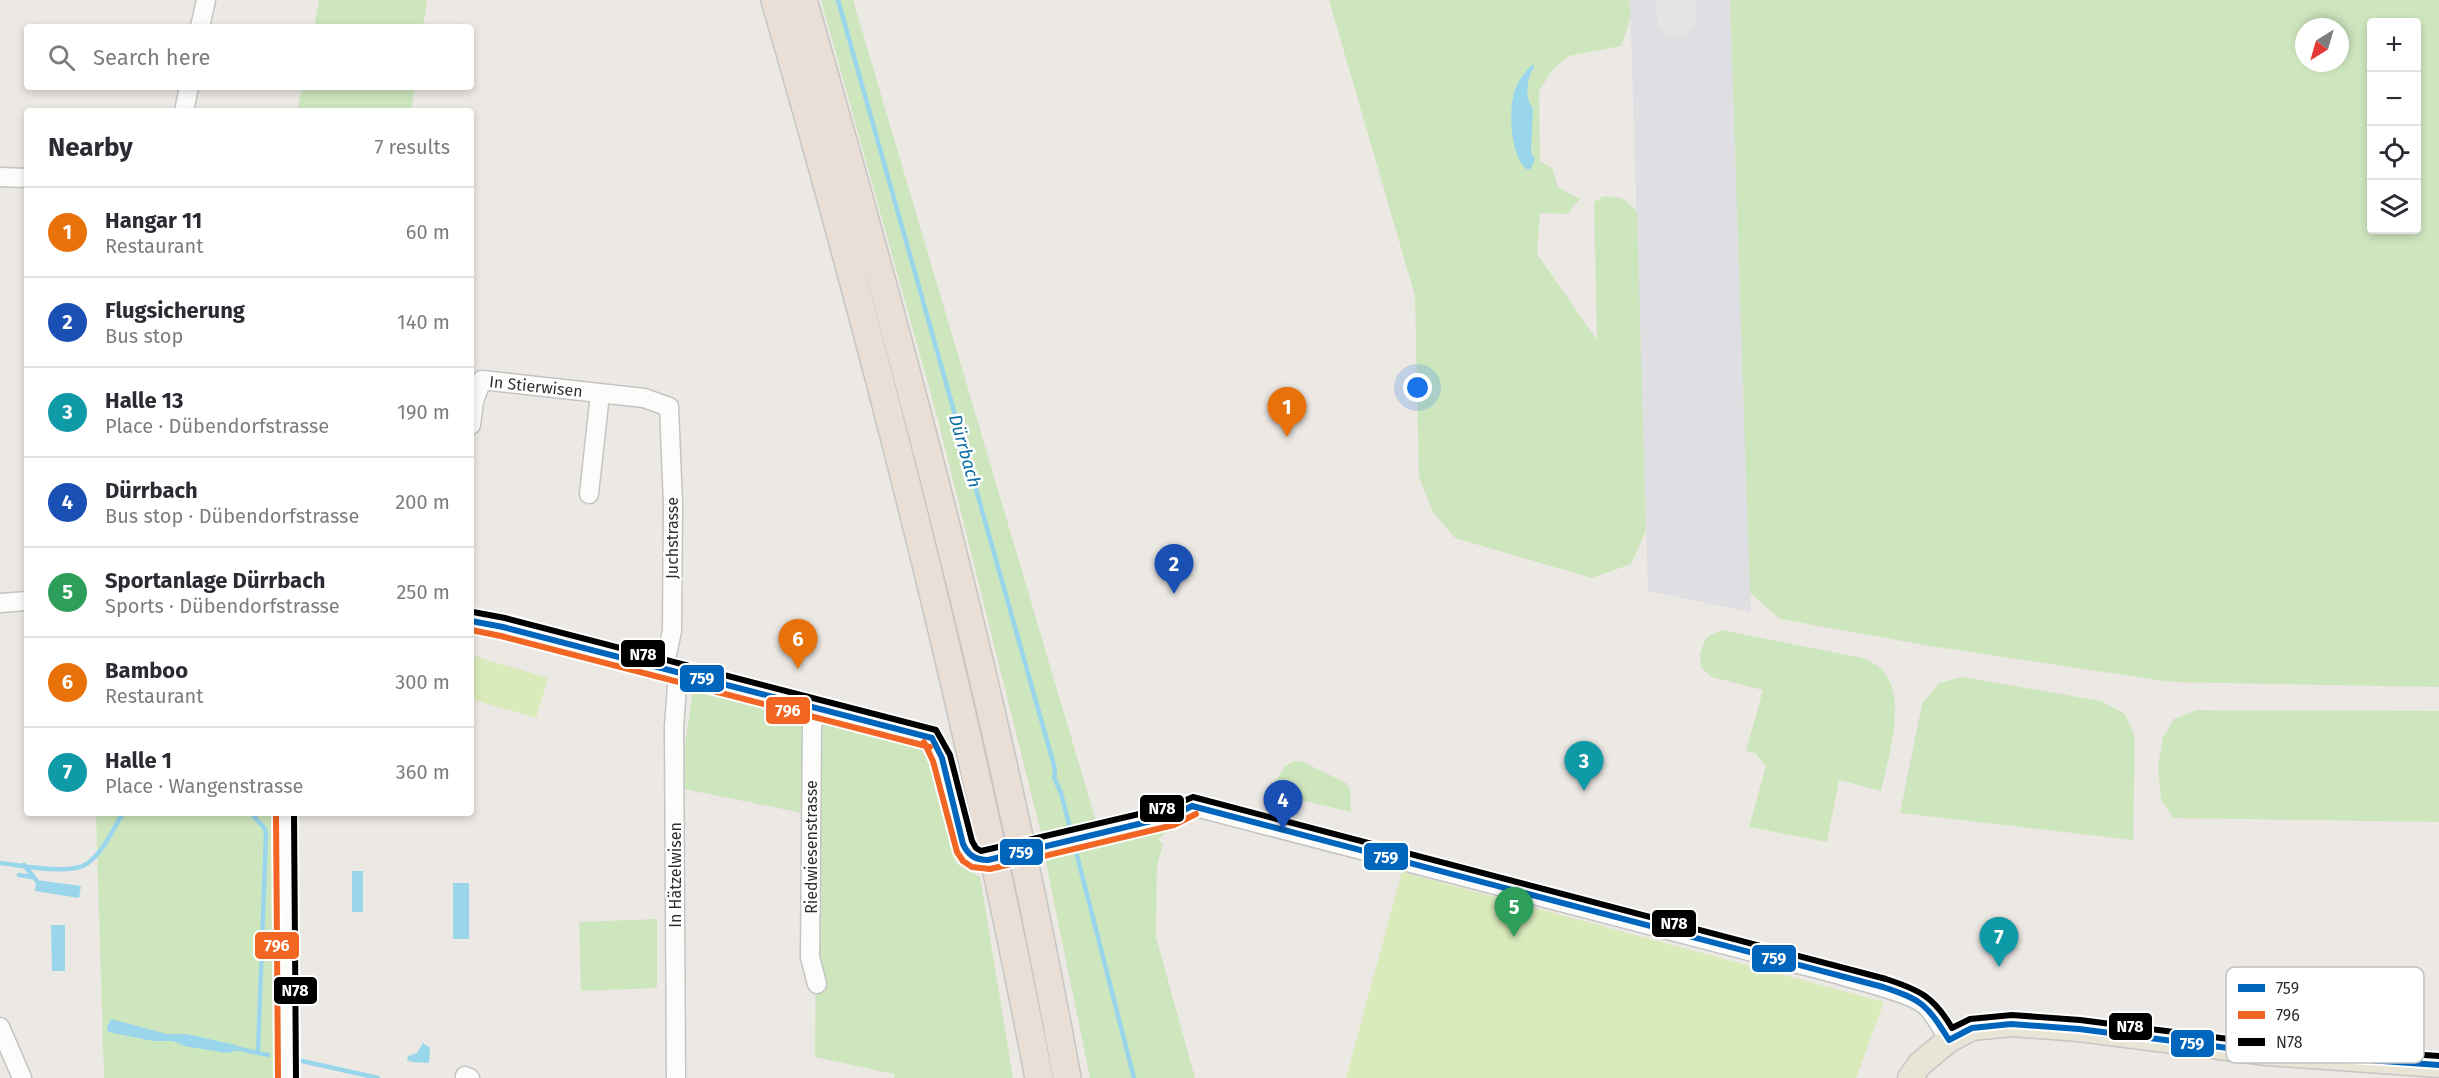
<!DOCTYPE html>
<meta charset="utf-8">
<style>
body{margin:0;font-family:"Fira Sans",sans-serif;background:#f7f7f7;color:#2b2b33}
.controls{position:absolute;right:18px;top:18px;display:grid;overflow:hidden;border-radius:6px;box-shadow:0 3px 9px #0003}
.controls button{width:54px;height:54px;display:grid;place-items:center;padding:0;border:0;border-bottom:2px solid #e1e1e2;background:#fff;color:#2b2b33;font:30px sans-serif}
.compass{position:absolute;left:2295px;top:18px;width:54px;height:54px;border-radius:50%;background:#fff;box-shadow:0 3px 9px #0003;rotate:217deg}
.you{position:absolute;left:1418px;top:388px;width:21px;height:21px;margin:-15px;border:4px solid #fff;border-radius:50%;background:#1a73e8;box-shadow:0 0 0 9px #1a73e833}
.badge{display:grid;place-items:center;width:39px;height:39px;border-radius:50%;background:#706f6e;color:#fff;font-size:20px;font-weight:700}
.pin{position:absolute;translate:-50% -50px;filter:drop-shadow(0 2px 3px #0008)}
.pin::after{content:'';position:absolute;top:32px;width:21px;height:18px;background:inherit;clip-path:polygon(0 0,100% 0,50% 100%)}
.list{margin:0;padding:0;list-style:none}
h2{display:flex;justify-content:space-between;align-items:center;height:78px;margin:0;padding:0 24px;font-size:26px}
h2 small{font-size:20px;font-weight:400;color:#7c7c81}
.list li{display:grid;grid-template-columns:39px 1fr auto;gap:18px;align-items:center;box-sizing:border-box;height:90px;padding:0 24px;border-top:2px solid #e1e1e2}
.list b{display:block;font-size:22px;white-space:nowrap}
.list p{margin:0;font-size:20px;white-space:nowrap;color:#7c7c81}
.list em{font-size:20px;font-style:normal;color:#7c7c81}
.icon{flex:none;width:33px;height:33px;fill:none;stroke:currentColor;stroke-width:2;stroke-linecap:round;stroke-linejoin:round}
.map{position:relative;flex:none;width:2439px;height:1078px;overflow:hidden}
.search{position:absolute;background:#fff;box-shadow:0 3px 9px #0003;left:24px;top:24px;width:450px;height:66px;display:flex;align-items:center;gap:15px;box-sizing:border-box;padding:0 21px;border-radius:6px;color:#7c7c81;font-size:22px}
.panel{position:absolute;background:#fff;box-shadow:0 3px 9px #0003;left:24px;top:108px;width:450px;height:708px;border-radius:6px}
.map>svg:first-child{display:block}
.airport{fill:#dfdee2}
.green{fill:#cee6be;fill-rule:evenodd}
.pitch{fill:#d9eabb}
.water{fill:#99d6ec}
.lines{fill:none;stroke-linecap:round;stroke-linejoin:round}
.stream{stroke:#99d6ec;stroke-width:4.5}
.taxiway{stroke:#e6e4e2;stroke-width:40}
.minor-casing{stroke:#c5c4c5;stroke-width:21}
.major-casing{stroke:#c6c5c4;stroke-width:27}
.highway-casing{stroke:#c6c5c4;stroke-width:30}
.minor{stroke:#fcfcfb;stroke-width:18}
.major{stroke:#e8e4d6;stroke-width:24}
.highway{stroke:#eadfd6;stroke-width:27}
.bus-1-casing{stroke:#fff;stroke-width:10}
.bus-2-casing{stroke:#fff;stroke-width:10}
.bus-3-casing{stroke:#fff;stroke-width:10}
.bus-1{stroke:#0065bd;stroke-width:6}
.bus-2{stroke:#f26522;stroke-width:6}
.bus-3{stroke:#000;stroke-width:6}
.labels{text-anchor:middle;stroke-width:5;stroke-linejoin:round;paint-order:stroke}
.street-label{font-size:16px;fill:#2e2e2e;stroke:#fff}
.water-label{font-size:18px;font-style:italic;fill:#0d6fa3;stroke:#fff}
.key{fill:#fff;stroke:#c0c0c0;stroke-width:1.5}
.key-label{font-size:16px;fill:#2e2e2e}
.line-badge{stroke:#fff;stroke-width:2}
.badge-label{font-size:16px;text-anchor:middle;font-weight:bold;fill:#fff}
</style>
<div class="map">
<svg width="2439" height="1078" viewBox="0 0 2439 1078">
<rect width="100%" height="100%" fill="#ece8e4"/>
<path class="airport" d="M1630,0H1730L1751,612L1648,591Z"/>
<path class="green" d="M319,0H427L423,27H314Z
M821,0H853L1098,828L1043,841L937,416Z
M1329,0H1629L1631,16L1621,46L1569,56L1553,69L1539,91L1540,161L1552,168L1558,187L1580,199L1567,214L1540,213L1537,254L1597,340L1594,202L1604,196L1622,198L1637,211L1646,530L1631,564L1592,578L1455,538L1433,512L1419,477L1415,296Z
M1730,0H2439V687L2171,682L1930,646L1780,619L1750,593ZM2372,22H2416V230H2372ZM2304,27H2340V63H2304Z
M302,87H415L411,111H297Z
M1721,630L1863,658C1868,661 1875,663 1879,667C1910,694 1888,757 1881,791L1839,780L1827,842L1749,827L1766,766L1755,753L1746,751L1763,690L1712,677L1701,668L1700,653L1706,638Z
M1962,677L2101,701L2125,714L2135,737L2133,840L1900,813L1922,704L1939,683Z
M693,689L929,750L956,863L980,877L1013,1078H894V1074L815,1057L817,816L679,788Z
M2197,710L2439,711V822L2173,818L2161,800L2158,766L2163,737L2174,719Z
M1294,761L1303,762L1346,783L1350,789L1351,812L1268,792L1285,766Z
M96,813H273L274,1078H104Z
M1176,822L1158,840L1163,844L1157,866L1156,937L1195,1078H1090L1044,853Z
M657,919V988L581,991L579,922Z"/>
<path class="pitch" d="M471,655L548,678L536,718L471,699Z
M1402,872L1884,1002L1856,1078H1346Z"/>
<path class="water" d="M1533,64L1534,67C1527,78 1524,98 1533,108L1531,153L1535,159L1531,168L1528,170C1510,158 1508,109 1515,90C1518,80 1526,71 1533,64Z
M352,871H363V912H352Z
M36,880L81,886L79,898L35,891Z
M453,883H469V939H453Z
M51,925H65V971H52Z
M111,1019L167,1034H186L236,1045L235,1051L227,1053L184,1046L173,1041H153L108,1032L107,1028Z
M423,1043L430,1048L429,1063L412,1062L407,1060L408,1056L417,1053Z"/>
<g class="lines">
<path class="stream" d="M838,0L1055,769L1054,777L1061,793L1134,1078
M251,813L265,829L266,834L258,1053
M0,863C22,865 71,876 88,863C104,851 113,829 123,813
M24,865L36,880
M19,875L32,877
M235,1048L268,1055
M302,1061L378,1078"/>
<path class="taxiway" d="M1676,0L1677,17"/>
<defs>
<path id="minor" d="M200,27L206,0
M184,111L189,87
M0,177L27,178
M471,425L474,401L482,380L644,398L669,407L673,503L672,631L664,668
M589,494L600,394
M0,603L27,601
M471,621L503,627L932,738
M816,709L812,728L810,957L817,984
M1192,806L1837,974C1858,981 1910,992 1925,1005C1935,1014 1941,1028 1949,1040
M285,813V980L287,1078
M0,1027L22,1078
M465,1076L470,1078
M676,1078L674,727L678,672"/>
<path id="major" d="M1910,1078L1920,1064L1949,1040L1972,1028L2011,1024L2079,1029L2267,1053L2439,1065"/>
<path id="highway" d="M775,0C878,356 969,714 1039,1078
M803,0C905,356 1001,713 1067,1078"/>
</defs>
<use href="#minor" class="minor-casing"/>
<use href="#major" class="major-casing"/>
<use href="#highway" class="highway-casing"/>
<use href="#minor" class="minor"/>
<use href="#major" class="major"/>
<use href="#highway" class="highway"/>
<defs>
<path id="bus-1" d="M471,621L503,627L932,738
M932,738L942,758L963,844C968,855 975,860 988,860L1172,816L1192,806
M1192,806L1883,987C1923,1000 1927,1005 1949,1040
M1949,1040L1972,1028L2011,1024L2079,1029L2267,1053L2439,1065"/>
<path id="bus-2" d="M471,630L501,636L930,747
M924,742L933,761L957,852L963,861L972,867L990,869L1174,825L1196,814
M276,813L278,1078"/>
<path id="bus-3" d="M473,612L505,618L936,730L950,755L972,841L976,848L981,851L1169,807L1193,797L1886,979C1920,990 1934,997 1952,1028L1970,1019L2012,1015L2080,1020L2268,1044L2439,1056
M294,813L296,1078"/>
</defs>
<use href="#bus-1" class="bus-1-casing"/>
<use href="#bus-2" class="bus-2-casing"/>
<use href="#bus-3" class="bus-3-casing"/>
<use href="#bus-1" class="bus-1"/>
<use href="#bus-2" class="bus-2"/>
<use href="#bus-3" class="bus-3"/>
</g>
<g class="labels">
<g class="street-label">
<text transform="translate(536 386) rotate(6)" y="6">In Stierwisen</text>
<text transform="translate(672 538) rotate(-90)" y="6">Juchstrasse</text>
<text transform="translate(811 847) rotate(-90)" y="6">Riedwiesenstrasse</text>
<text transform="translate(675 875) rotate(-90)" y="6">In Hätzelwisen</text>
</g>
<g class="water-label">
<text transform="translate(965 451) rotate(74)" y="6">Dürrbach</text>
</g>
</g>
<rect x="2226" y="967" width="198" height="96" rx="9" class="key"/>
<rect x="2238" y="984" width="27" height="8" fill="#0065bd"/>
<rect x="2238" y="1011" width="27" height="8" fill="#f26522"/>
<rect x="2238" y="1038" width="27" height="8" fill="#000"/>
<g class="key-label">
<text x="2276" y="994">759</text>
<text x="2276" y="1021">796</text>
<text x="2276" y="1048">N78</text>
</g>
<g class="line-badge">
<rect x="620" y="639" width="46" height="29" rx="6" fill="#000"/>
<rect x="679" y="664" width="46" height="29" rx="6" fill="#0065bd"/>
<rect x="765" y="696" width="46" height="29" rx="6" fill="#f26522"/>
<rect x="1139" y="794" width="46" height="29" rx="6" fill="#000"/>
<rect x="999" y="838" width="45" height="28" rx="6" fill="#0065bd"/>
<rect x="1363" y="842" width="46" height="29" rx="6" fill="#0065bd"/>
<rect x="1651" y="909" width="46" height="29" rx="6" fill="#000"/>
<rect x="254" y="931" width="46" height="29" rx="6" fill="#f26522"/>
<rect x="1751" y="944" width="46" height="29" rx="6" fill="#0065bd"/>
<rect x="273" y="976" width="45" height="29" rx="6" fill="#000"/>
<rect x="2108" y="1012" width="45" height="29" rx="6" fill="#000"/>
<rect x="2170" y="1029" width="45" height="29" rx="6" fill="#0065bd"/>
</g>
<g class="badge-label">
<text x="643" y="660">N78</text>
<text x="702" y="684">759</text>
<text x="788" y="716">796</text>
<text x="1162" y="814">N78</text>
<text x="1021" y="858">759</text>
<text x="1386" y="863">759</text>
<text x="1674" y="929">N78</text>
<text x="277" y="951">796</text>
<text x="1774" y="964">759</text>
<text x="295" y="996">N78</text>
<text x="2130" y="1032">N78</text>
<text x="2192" y="1049">759</text>
</g>
</svg>
<div class="controls">
<button>+</button>
<button>−</button>
<button><svg class="icon" aria-label="locate" viewBox="0 0 24 24"><circle cx="12" cy="12" r="6"/><path d="M12 2v4M12 18v4M2 12h4M18 12h4"/></svg></button>
<button><svg class="icon" aria-label="layers" viewBox="0 0 24 24"><path d="M12 4l9 5-9 5-9-5zM3 14l9 5 9-5"/></svg></button>
</div>
<svg class="compass" viewBox="-18 -18 36 36"><path d="M0-13l5 13h-10z" fill="#e53935"/><path d="M0 13l5-13h-10z" fill="#7c7c81"/></svg>
<div class="you"></div>
<div class="pin badge" style="left:1287px;top:437px;background:#e8710a">1</div>
<div class="pin badge" style="left:1174px;top:594px;background:#1a4fb4">2</div>
<div class="pin badge" style="left:1584px;top:791px;background:#0f9aa8">3</div>
<div class="pin badge" style="left:1283px;top:830px;background:#1a4fb4">4</div>
<div class="pin badge" style="left:1514px;top:937px;background:#2e9e5b">5</div>
<div class="pin badge" style="left:798px;top:669px;background:#e8710a">6</div>
<div class="pin badge" style="left:1999px;top:967px;background:#0f9aa8">7</div>
<div class="search"><svg class="icon" aria-label="search" viewBox="0 0 24 24"><circle cx="10" cy="10" r="6"/><path d="M15 15l6 6"/></svg>Search here</div>
<section class="panel">
<h2>Nearby<small>7 results</small></h2>
<ul class="list">
<li><span class="badge" style="background:#e8710a">1</span><div><b>Hangar 11</b><p>Restaurant</p></div><em>60 m</em></li>
<li><span class="badge" style="background:#1a4fb4">2</span><div><b>Flugsicherung</b><p>Bus stop</p></div><em>140 m</em></li>
<li><span class="badge" style="background:#0f9aa8">3</span><div><b>Halle 13</b><p>Place · Dübendorfstrasse</p></div><em>190 m</em></li>
<li><span class="badge" style="background:#1a4fb4">4</span><div><b>Dürrbach</b><p>Bus stop · Dübendorfstrasse</p></div><em>200 m</em></li>
<li><span class="badge" style="background:#2e9e5b">5</span><div><b>Sportanlage Dürrbach</b><p>Sports · Dübendorfstrasse</p></div><em>250 m</em></li>
<li><span class="badge" style="background:#e8710a">6</span><div><b>Bamboo</b><p>Restaurant</p></div><em>300 m</em></li>
<li><span class="badge" style="background:#0f9aa8">7</span><div><b>Halle 1</b><p>Place · Wangenstrasse</p></div><em>360 m</em></li>
</ul>
</section>
</div>
